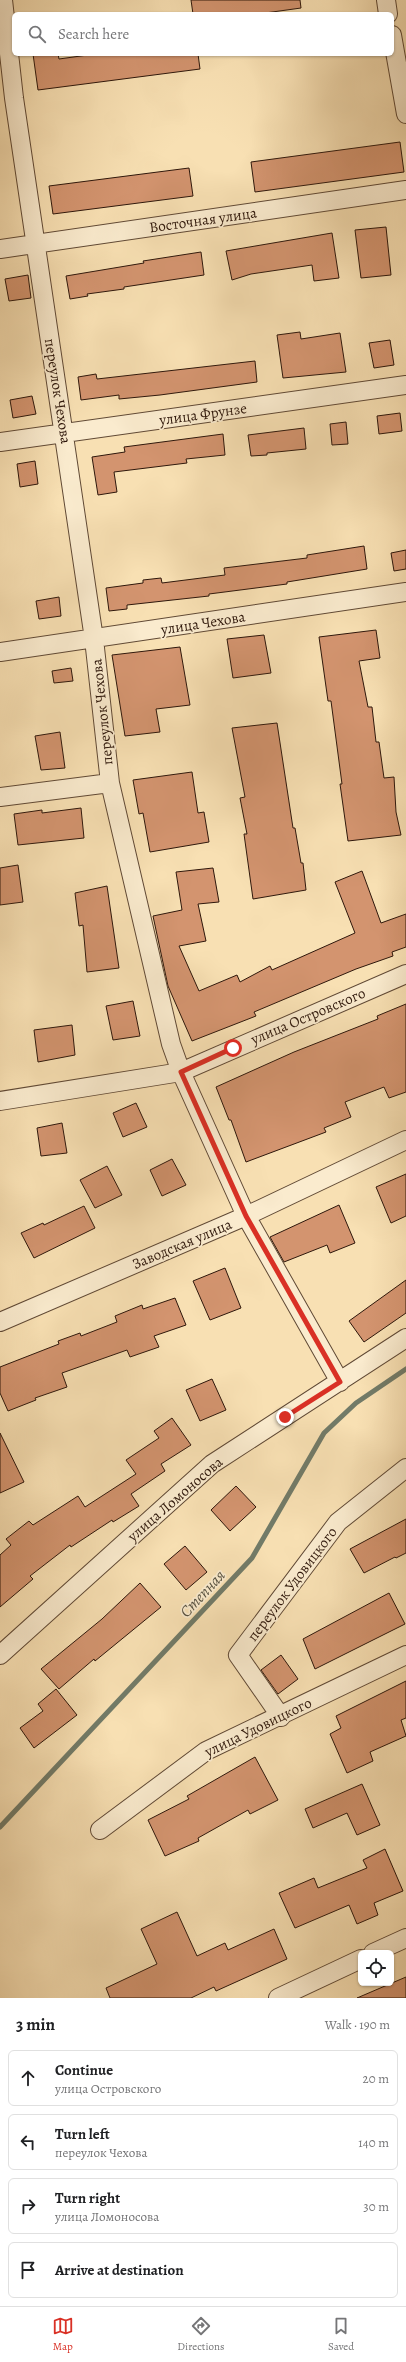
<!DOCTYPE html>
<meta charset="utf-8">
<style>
body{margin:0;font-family:Alegreya,serif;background:#f2f2f2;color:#202124}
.controls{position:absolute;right:12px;bottom:12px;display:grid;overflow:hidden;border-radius:6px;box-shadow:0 1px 3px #0004}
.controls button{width:36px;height:36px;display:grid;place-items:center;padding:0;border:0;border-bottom:1px solid #e0e0e0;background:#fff;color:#202124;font:20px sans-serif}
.stop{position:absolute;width:12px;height:12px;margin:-9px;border:3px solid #d93025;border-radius:50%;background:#fff}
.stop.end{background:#d93025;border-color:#fff;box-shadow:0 1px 4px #0008}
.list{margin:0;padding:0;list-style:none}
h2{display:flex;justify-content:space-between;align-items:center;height:52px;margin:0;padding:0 16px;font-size:17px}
h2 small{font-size:13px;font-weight:400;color:#757577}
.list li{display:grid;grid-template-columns:26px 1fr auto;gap:12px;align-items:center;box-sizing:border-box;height:56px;margin:0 8px 8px;padding:0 8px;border:1px solid #e0e0e0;border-radius:6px}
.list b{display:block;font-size:15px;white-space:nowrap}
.list p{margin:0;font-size:13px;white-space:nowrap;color:#757577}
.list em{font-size:13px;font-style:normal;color:#757577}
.icon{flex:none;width:22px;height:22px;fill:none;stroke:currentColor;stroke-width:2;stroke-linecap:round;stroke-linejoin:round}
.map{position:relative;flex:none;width:406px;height:1998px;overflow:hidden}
.search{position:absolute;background:#fff;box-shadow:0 1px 3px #0004;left:12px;right:12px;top:12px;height:44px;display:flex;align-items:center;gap:10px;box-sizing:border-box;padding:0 14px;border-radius:6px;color:#757577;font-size:15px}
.sheet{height:308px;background:#fff}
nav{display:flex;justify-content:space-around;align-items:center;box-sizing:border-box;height:56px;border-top:1px solid #e0e0e0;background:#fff;font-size:11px;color:#757577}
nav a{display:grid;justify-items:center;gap:2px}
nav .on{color:#d93025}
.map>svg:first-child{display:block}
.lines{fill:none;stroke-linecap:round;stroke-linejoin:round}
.stream{stroke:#727b68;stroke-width:5}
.building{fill:#d3946f;stroke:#2e170b}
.street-casing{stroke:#604935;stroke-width:20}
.street{stroke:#faebce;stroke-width:18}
.route{stroke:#d93025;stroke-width:5}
.labels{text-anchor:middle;stroke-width:3.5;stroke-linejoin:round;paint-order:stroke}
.street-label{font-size:15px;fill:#2e170b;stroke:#faebce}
.water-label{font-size:16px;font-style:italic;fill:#565141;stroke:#faebce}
</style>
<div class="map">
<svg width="406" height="1998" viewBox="0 0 406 1998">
<rect width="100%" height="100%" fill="#f8e0b3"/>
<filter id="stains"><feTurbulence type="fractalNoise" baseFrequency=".005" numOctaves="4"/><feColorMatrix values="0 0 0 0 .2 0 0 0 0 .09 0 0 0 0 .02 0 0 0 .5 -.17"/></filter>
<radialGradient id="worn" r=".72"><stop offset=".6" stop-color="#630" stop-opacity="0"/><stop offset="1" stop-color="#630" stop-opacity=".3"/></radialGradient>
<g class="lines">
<path class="stream" d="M0,1827L252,1558L324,1433L356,1403L406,1369"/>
</g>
<path class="building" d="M191,0H300L301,8L258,14H193Z
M33,54H58L59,59L95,54H198L200,69L38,90Z
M400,142L404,172L255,192L251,162Z
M189,168L193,196L53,214L49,186Z
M386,227L391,275L361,278L355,230Z
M332,233L339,278L314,281L312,265L251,274L232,280L226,251Z
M201,252L204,275L124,287V289L87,294L88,296L70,299L66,276L144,263L143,261Z
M28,275L31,298L9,301L5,279Z
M300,332L301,339L340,333L346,372L283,378L277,335Z
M390,340L394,365L374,368L369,343Z
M255,361L257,382L160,395L119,399V395L81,400L78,377L96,374L97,379Z
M32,396L36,414L13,418L10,400Z
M400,413L402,431L379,434L377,416Z
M346,422L348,444L332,445L330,424Z
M304,428L306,449L267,453V455L251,456L248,435Z
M223,434L225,455L186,459L187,463L114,472L117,492L98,495L92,457L125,452L124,447Z
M35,461L38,484L20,487L17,464Z
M364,546L367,569L287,582V584L209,594V596L127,605V609L109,611L106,588L143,583V580L161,578L162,583L225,575L224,568L307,558V555Z
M406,550V569L394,571L391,553Z
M59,597L61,616L39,619L36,601Z
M376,630L380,658L359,661L368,707H372L376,742H379L384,778L394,777L396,812L401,835L348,841L340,784H342L331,701H328L319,637Z
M264,635L271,673L233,678L227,639Z
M180,647L190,705L156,709L160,732L125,736L112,655Z
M71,668L73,681L54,683L52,671Z
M277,723L293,828H295L301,863H303L306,890L253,899L244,834H247L240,798L245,797L232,728Z
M60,732L65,768L41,770L35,736Z
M192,772L198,813L204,812L209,842L150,852L143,813L139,814L133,780Z
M81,808L84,838L18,845L14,814L42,810V813Z
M18,865L23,902L0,905V868Z
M213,868L219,902L198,904L206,941L179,946L199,991L237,975L240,982L270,966L272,970L355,933L335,882L362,871L381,923L406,914V947L392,952L393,956L356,969L254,1012L256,1016L192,1041L168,986L153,916L182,910L176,872Z
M107,886L119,968L87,972L83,925L79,926L75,893Z
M133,1001L140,1036L113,1040L106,1006Z
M406,1004V1092L389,1098L384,1087L345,1102L351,1117L324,1128L326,1132L246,1162L231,1120H229L216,1087L294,1052L378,1019L377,1016Z
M72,1025L75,1055L38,1062L34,1030Z
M136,1103L147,1127L123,1137L113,1113Z
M62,1123L67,1153L41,1156L37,1128Z
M172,1159L186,1185L162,1196L150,1170Z
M107,1166L122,1195L95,1208L80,1180Z
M406,1174V1216L391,1223L376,1187Z
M339,1205L355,1243L330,1253L327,1245L284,1262L270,1237Z
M84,1206L95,1228L34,1258L21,1233L43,1223L44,1225Z
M225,1268L241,1308L210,1320L193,1281Z
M406,1280V1313L364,1342L349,1321Z
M175,1298L186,1325L154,1336L159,1347L130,1357L127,1350L62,1373L67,1387L35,1398L36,1400L8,1411L0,1393V1367L59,1344L58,1341L80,1333L81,1336L117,1322L115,1316L142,1305L143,1309Z
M212,1379L226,1410L200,1421L186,1390Z
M172,1418L191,1445L161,1464L165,1471L131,1494L139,1506L113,1522L112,1520L71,1547L70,1545L30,1576L33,1579L0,1607V1555L11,1545L6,1539L29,1521L33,1525L78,1496L85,1507L136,1474L126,1460L159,1438L154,1431Z
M0,1433L24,1482L0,1493Z
M236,1486L256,1507L230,1531L211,1510Z
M406,1519V1553L396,1558L395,1557L364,1573L350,1549Z
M185,1546L207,1572L186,1590L164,1564Z
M140,1583L161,1607L95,1661L94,1659L59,1689L41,1669L102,1619Z
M389,1593L405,1624L315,1669L303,1639Z
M281,1655L298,1679L278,1694L261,1670Z
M406,1681V1718L401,1720L406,1736L370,1752L373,1761L347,1773L330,1734L341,1728L336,1716Z
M56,1689L77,1715L34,1748L20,1728L43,1711L38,1704Z
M255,1757L278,1800L250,1814L248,1810L198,1838L199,1841L165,1856L148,1820L189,1799L187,1796Z
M362,1784L380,1825L357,1835L347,1813L313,1828L305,1809Z
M385,1849L403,1891L374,1903L378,1915L357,1924L349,1905L295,1928L279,1893L314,1878L318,1888L367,1868L363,1860Z
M177,1912L197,1956L225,1943L228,1950L274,1929L287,1959L216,1991L214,1987L191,1998H110L106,1988L157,1964L141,1929Z
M406,1977V1998H357Z"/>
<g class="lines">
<defs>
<path id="street" d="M3,0L14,98L94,639L110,783L171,1044L181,1072L246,1216L340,1382
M386,0L388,14
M392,35L406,114
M0,249L406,190
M0,442L406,385
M0,652L406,592
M0,797L110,783
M0,1101L181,1072L406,974
M0,1322L246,1216L406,1140
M0,1655L212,1464L406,1338
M281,1717L238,1655L338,1522L406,1468
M100,1830L206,1751L406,1655
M373,1953L406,1938
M278,1998L361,1959"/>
</defs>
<use href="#street" class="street-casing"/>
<use href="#street" class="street"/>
</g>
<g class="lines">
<path class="route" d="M233,1048L181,1072L246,1216L340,1382L285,1417"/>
</g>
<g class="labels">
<g class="street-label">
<text transform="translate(203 220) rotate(-8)" y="5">Восточная улица</text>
<text transform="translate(58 391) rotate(81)" y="5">переулок Чехова</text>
<text transform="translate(203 414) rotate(-8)" y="5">улица Фрунзе</text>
<text transform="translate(203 623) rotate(-9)" y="5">улица Чехова</text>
<text transform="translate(102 712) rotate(-96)" y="5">переулок Чехова</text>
<text transform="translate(308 1016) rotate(-23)" y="5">улица Островского</text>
<text transform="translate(182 1244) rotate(-23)" y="5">Заводская улица</text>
<text transform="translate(175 1499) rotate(-41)" y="5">улица Ломоносова</text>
<text transform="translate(292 1584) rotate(-53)" y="5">переулок Удовицкого</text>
<text transform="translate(258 1727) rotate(-26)" y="5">улица Удовицкого</text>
</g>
<g class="water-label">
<text transform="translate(202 1593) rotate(-47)" y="6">Степная</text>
</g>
</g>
<rect width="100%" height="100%" filter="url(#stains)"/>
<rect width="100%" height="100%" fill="url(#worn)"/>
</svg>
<div class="controls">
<button><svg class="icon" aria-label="locate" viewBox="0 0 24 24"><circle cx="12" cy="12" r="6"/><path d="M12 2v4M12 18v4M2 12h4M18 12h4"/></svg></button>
</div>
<div class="stop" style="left:233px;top:1048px"></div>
<div class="stop end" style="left:285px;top:1417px"></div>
<div class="search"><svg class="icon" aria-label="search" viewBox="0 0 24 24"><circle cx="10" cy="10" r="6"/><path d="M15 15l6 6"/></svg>Search here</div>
</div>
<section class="sheet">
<h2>3 min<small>Walk · 190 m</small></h2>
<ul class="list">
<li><svg class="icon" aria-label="ahead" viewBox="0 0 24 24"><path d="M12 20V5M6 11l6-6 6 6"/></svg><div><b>Continue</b><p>улица Островского</p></div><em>20 m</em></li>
<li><svg class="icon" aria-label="left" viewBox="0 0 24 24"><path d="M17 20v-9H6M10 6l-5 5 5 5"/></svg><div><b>Turn left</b><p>переулок Чехова</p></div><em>140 m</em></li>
<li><svg class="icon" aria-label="right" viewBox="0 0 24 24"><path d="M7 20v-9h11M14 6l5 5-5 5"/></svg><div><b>Turn right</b><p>улица Ломоносова</p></div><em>30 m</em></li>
<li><svg class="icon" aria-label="arrive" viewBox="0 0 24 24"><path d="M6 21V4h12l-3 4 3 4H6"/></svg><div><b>Arrive at destination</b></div></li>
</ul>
</section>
<nav>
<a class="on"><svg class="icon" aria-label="map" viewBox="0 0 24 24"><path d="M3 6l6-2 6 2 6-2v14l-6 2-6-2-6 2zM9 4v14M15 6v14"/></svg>Map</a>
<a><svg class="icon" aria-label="directions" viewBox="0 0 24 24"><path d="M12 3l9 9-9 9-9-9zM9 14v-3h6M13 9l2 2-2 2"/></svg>Directions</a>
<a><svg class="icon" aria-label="saved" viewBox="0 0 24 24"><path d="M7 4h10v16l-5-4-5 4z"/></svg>Saved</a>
</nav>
